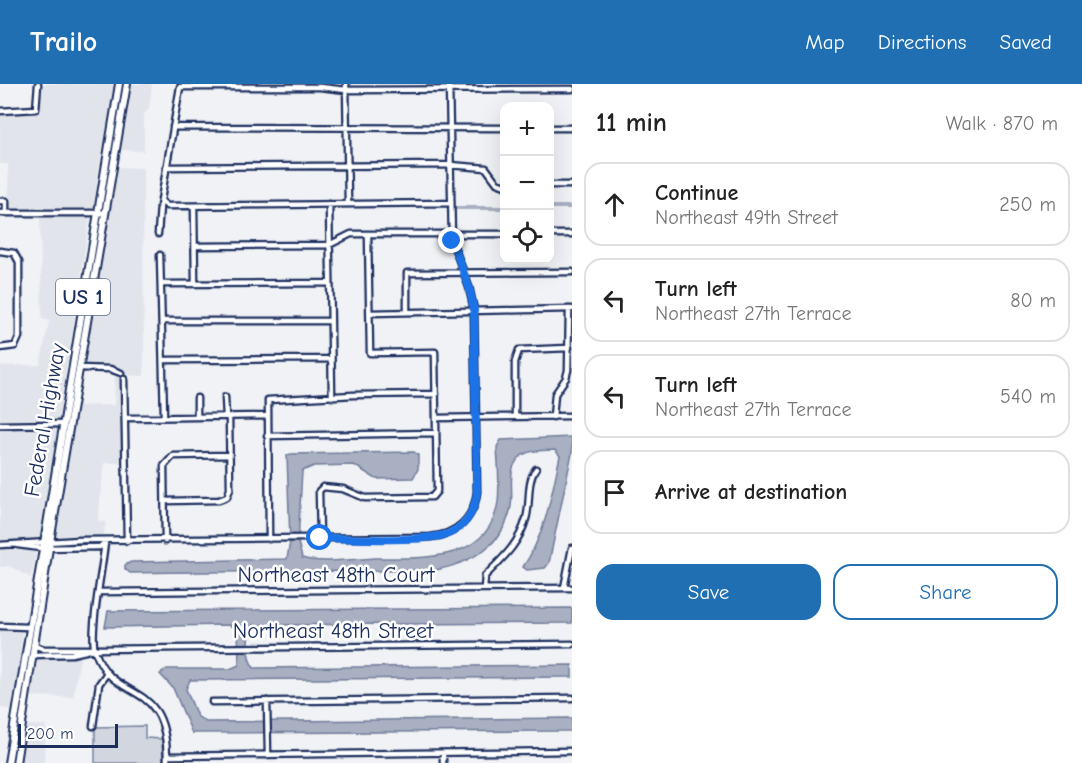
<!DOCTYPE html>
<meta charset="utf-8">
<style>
body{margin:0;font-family:"Comic Neue",sans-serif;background:#f6f6f6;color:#222}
.controls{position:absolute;right:18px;top:18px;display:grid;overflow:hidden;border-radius:12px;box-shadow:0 6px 24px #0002}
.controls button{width:54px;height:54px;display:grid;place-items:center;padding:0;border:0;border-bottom:2px solid #e0e0e0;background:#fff;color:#222;font:30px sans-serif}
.scale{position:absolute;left:18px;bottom:15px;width:100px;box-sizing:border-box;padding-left:6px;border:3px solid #1b2f5e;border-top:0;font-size:16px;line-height:21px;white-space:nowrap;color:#1b2f5e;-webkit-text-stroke:4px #fff;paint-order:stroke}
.stop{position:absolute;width:18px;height:18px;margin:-14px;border:4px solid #1a73e8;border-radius:50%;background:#fff}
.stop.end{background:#1a73e8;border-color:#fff;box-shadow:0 2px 6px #0008}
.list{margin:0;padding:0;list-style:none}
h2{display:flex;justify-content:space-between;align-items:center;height:78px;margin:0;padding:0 24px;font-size:26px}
h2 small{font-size:20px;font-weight:400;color:#767676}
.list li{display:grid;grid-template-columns:39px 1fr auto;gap:18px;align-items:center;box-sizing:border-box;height:84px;margin:0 12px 12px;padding:0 12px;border:2px solid #e0e0e0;border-radius:18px}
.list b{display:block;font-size:22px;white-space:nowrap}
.list p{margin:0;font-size:20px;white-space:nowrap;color:#767676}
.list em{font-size:20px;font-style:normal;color:#767676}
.actions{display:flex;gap:12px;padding:18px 24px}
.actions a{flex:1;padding:14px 0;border:2px solid #1f6fb2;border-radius:18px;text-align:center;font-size:21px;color:#1f6fb2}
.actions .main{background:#1f6fb2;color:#fff}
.icon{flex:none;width:33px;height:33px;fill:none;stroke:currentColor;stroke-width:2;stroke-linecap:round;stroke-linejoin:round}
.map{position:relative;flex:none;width:572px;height:679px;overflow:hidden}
header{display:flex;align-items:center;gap:36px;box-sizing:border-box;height:84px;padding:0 30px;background:#1f6fb2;color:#fff}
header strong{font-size:28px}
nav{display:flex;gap:33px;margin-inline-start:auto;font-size:21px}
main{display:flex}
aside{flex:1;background:#fff}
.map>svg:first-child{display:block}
.built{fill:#e1e4ea}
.green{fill:#d2d6df;stroke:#76829e;stroke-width:1.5}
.water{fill:#a8b0c2;stroke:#707c9a;stroke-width:1.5}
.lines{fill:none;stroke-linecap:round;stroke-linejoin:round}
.canal{stroke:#a8b0c2;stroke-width:4}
.minor-casing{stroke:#1b2f5e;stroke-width:9}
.major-casing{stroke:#1b2f5e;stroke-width:10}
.minor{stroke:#fff;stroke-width:4.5}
.major{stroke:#fff;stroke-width:6}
.route{stroke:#1a73e8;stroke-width:8}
.labels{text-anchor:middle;stroke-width:5;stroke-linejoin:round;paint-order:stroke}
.shield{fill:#fff;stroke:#5f6d8e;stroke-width:1.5}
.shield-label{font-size:21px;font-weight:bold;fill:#1b2f5e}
.street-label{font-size:22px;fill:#1b2f5e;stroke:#fff}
</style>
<header>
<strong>Trailo</strong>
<nav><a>Map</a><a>Directions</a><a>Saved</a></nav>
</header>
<main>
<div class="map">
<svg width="572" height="679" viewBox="0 0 572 679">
<rect width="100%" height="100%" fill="#f1f2f5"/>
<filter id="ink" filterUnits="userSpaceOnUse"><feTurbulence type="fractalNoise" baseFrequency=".0167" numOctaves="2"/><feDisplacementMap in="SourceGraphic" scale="12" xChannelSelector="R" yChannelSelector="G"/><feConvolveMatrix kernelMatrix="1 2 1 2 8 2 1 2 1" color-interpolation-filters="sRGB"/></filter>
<g filter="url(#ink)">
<path class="built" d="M40,0H152L149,25L144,30V67L102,65L93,124L9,125L8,80H0V28L34,29L40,25Z
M117,83L143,84L144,292L125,291L114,283L88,282L83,275Z
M40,132H90L61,322L114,321L115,288L122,294V379H104L98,437L106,438L103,454L38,456L31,494L9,482L0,483V282L40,281L49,237L42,235Z
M0,545L22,548L20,574H80L73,613L14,612L11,626L0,623Z
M25,641H46L44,679H19Z"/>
<path class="green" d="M145,642V654L162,655L163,679H95V643Z"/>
<path class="water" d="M572,353V369L549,479L545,484L527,486L523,483C546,449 551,412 560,372L555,366C543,367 529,365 520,373C506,386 514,405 511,422C504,461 471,479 436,486C334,488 232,487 130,489L125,485V481L131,478L287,475L290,458L287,371L291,370L414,368L418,371V385L413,394L376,395L354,381L314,382L302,387L298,458L302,474C319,480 356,475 375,474C422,474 489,479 498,418C500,400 498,380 497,363L501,356Z
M572,524V539L253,541C246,552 246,574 254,584L572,581V593L190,596L186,605L197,632L206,638L572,634V647L192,649L173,604L160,590L167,585H230L239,581L238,546L229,541L105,543L108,527Z"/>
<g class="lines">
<path class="canal" d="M550,123H572
M457,124H505"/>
<defs>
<path id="minor" d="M346,0L348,120
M180,3H320L346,6L572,5
M0,27L36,25L38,0
M173,43L505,44
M550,44H572
M166,83L450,81L486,84L497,99L505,102
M550,101H572
M0,117H6V129
M161,117L167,122L451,119
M329,120L332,313
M194,122L195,199
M0,129H105
M158,150L160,122L180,3
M550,150H572
M195,162L329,161L351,150H505
M0,167L14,169L19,178V253L15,262L0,264
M160,171L164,333
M162,200L330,199
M407,228V189L572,188
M370,229L572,225
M162,237H331
M163,276L331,275
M79,284L110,285L121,289
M124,295L127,457
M225,313L226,333
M197,314V333
M515,333V278L519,266L569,264
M553,333L555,310L566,294L568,286L569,225
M126,334L267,332
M436,334L572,332
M0,341L62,340
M267,352L436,349
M165,417L219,416L227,413L230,405L229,333
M320,454L319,407L323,403L343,405L365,414L432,413L437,407L435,268L370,269L368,150
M269,455L268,316L353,311L436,310
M165,457L164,382L173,372L229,371
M105,458C103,482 89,548 95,567C114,623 168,590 167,679
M0,461L80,456L430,453C456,451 474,435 477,408L474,226L469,203L452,157L449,0
M18,461L41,464L100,463L105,458
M564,504L572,464
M484,505L485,492C503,474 519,460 526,435C531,418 526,398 536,385
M100,508L572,504
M0,542L28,543
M33,561L44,565H94L572,560
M32,571L72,570L94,565
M267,617L268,671
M212,618L572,614
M93,642L99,600L107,589
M443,669V679
M167,672L572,667"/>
<path id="major" d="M8,679L119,0
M16,679L49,464L127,0"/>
</defs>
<use href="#minor" class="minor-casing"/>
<use href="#major" class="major-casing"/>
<use href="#minor" class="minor"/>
<use href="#major" class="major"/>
</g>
</g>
<g class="lines" filter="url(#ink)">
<path class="route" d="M320,454C348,454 428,459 450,449C467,441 475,425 477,408L474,226L469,203L452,157"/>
</g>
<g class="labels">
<rect class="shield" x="56" y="195" width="54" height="36" rx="4.5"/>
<g class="shield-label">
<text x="83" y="220">US 1</text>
</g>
<g class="street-label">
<text transform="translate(44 336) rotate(-80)" y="8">Federal Highway</text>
<text x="336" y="498">Northeast 48th Court</text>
<text x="333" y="554">Northeast 48th Street</text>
</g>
</g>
</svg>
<div class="controls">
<button>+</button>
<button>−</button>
<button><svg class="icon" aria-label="locate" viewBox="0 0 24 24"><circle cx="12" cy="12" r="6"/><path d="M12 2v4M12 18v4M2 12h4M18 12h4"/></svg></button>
</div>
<div class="scale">200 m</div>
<div class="stop" style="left:320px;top:454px"></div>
<div class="stop end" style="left:452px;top:157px"></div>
</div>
<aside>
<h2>11 min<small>Walk · 870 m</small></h2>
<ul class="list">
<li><svg class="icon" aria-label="ahead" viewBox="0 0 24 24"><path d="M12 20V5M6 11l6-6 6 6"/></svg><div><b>Continue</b><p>Northeast 49th Street</p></div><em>250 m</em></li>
<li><svg class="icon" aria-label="left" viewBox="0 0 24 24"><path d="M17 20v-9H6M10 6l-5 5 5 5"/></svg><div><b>Turn left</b><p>Northeast 27th Terrace</p></div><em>80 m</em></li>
<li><svg class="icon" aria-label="left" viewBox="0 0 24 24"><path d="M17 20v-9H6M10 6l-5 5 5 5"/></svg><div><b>Turn left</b><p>Northeast 27th Terrace</p></div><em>540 m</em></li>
<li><svg class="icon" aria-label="arrive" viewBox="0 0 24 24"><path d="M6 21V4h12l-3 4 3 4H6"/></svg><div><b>Arrive at destination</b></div></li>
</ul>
<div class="actions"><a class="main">Save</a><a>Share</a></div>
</aside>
</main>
